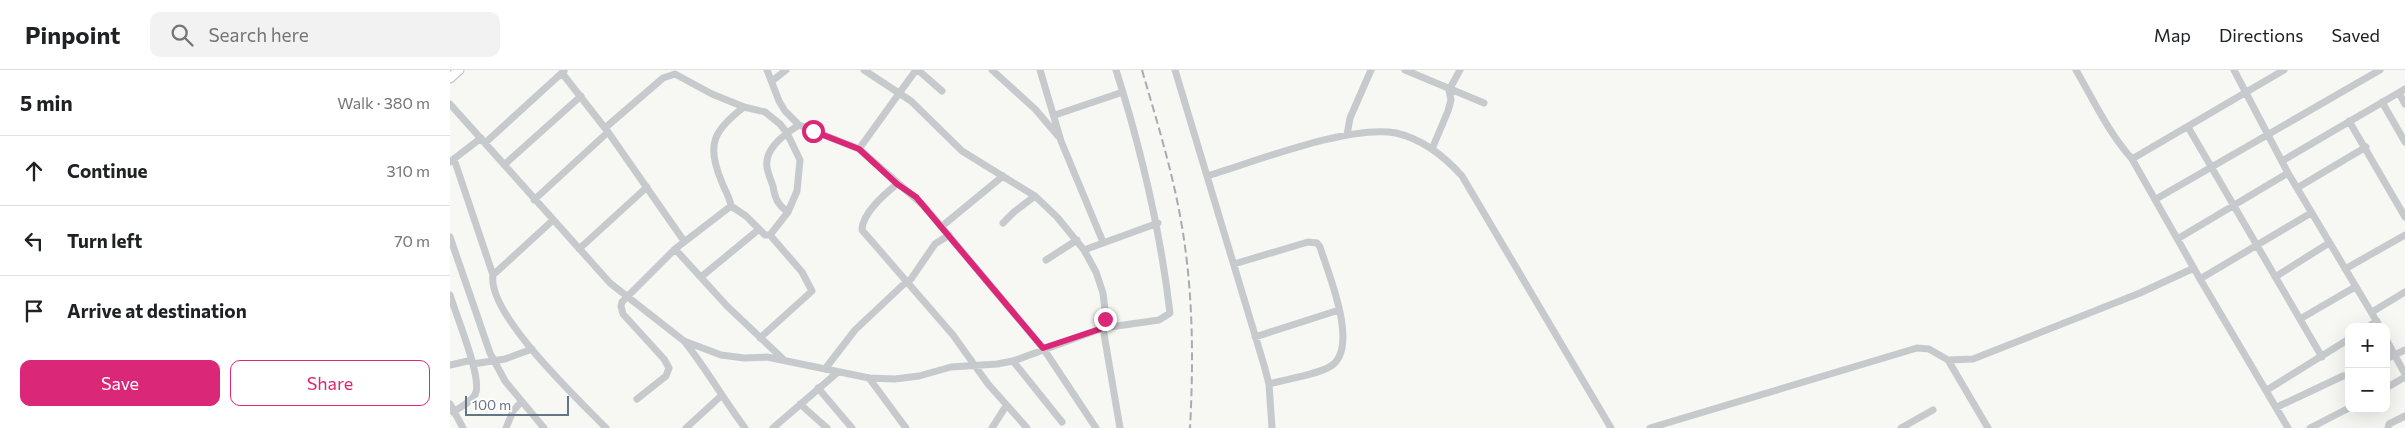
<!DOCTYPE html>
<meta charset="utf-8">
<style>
body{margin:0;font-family:Commissioner,sans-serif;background:#f2f2f2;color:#202124}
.controls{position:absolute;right:15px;bottom:15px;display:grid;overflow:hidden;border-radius:10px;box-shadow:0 5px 20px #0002}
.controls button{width:45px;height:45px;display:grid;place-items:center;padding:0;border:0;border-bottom:1px solid #e0e0e0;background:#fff;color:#202124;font:25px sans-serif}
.scale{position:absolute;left:15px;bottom:12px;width:104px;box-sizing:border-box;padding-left:5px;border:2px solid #647686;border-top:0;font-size:14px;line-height:18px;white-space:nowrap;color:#647686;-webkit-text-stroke:4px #fff;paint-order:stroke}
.stop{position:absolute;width:15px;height:15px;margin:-11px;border:4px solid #db2777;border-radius:50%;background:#fff}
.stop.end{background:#db2777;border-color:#fff;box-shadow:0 1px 5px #0008}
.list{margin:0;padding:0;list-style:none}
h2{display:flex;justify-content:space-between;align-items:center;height:65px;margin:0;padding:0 20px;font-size:21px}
h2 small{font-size:16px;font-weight:400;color:#757577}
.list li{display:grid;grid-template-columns:32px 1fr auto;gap:15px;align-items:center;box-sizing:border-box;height:70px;padding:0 20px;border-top:1px solid #e0e0e0}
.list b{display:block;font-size:19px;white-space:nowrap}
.list em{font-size:16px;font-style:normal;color:#757577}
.actions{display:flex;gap:10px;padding:15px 20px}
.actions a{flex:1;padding:11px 0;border:1px solid #db2777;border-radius:10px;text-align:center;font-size:18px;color:#db2777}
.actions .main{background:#db2777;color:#fff}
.icon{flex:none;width:28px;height:28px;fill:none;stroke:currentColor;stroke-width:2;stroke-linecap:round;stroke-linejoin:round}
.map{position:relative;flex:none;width:1955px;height:358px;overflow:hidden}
header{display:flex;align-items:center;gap:30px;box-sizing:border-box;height:70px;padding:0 25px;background:#fff;border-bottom:1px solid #e0e0e0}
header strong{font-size:24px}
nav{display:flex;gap:28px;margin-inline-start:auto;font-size:18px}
.search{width:350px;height:45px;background:#f2f2f2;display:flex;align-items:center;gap:12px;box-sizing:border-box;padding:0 18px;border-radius:10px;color:#757577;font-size:19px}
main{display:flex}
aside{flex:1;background:#fff}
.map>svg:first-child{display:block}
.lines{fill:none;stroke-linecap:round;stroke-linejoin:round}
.major-casing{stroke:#b7bbbf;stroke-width:11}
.minor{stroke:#c6cacd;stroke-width:7}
.major{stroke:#fff;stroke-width:9}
.rail{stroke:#a6acb2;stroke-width:2;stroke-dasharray:8 4;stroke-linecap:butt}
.route{stroke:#db2777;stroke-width:6}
</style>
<header>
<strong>Pinpoint</strong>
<div class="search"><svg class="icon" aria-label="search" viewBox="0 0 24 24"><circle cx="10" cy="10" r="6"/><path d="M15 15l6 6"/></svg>Search here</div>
<nav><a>Map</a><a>Directions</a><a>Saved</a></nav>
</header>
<main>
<aside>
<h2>5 min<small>Walk · 380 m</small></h2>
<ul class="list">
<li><svg class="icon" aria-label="ahead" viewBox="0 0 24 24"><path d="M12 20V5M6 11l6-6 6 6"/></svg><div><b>Continue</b></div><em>310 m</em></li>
<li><svg class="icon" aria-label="left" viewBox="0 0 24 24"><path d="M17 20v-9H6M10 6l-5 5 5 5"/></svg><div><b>Turn left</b></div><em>70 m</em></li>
<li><svg class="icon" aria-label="arrive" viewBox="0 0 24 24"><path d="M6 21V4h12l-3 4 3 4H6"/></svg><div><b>Arrive at destination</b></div></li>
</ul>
<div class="actions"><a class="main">Save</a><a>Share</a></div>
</aside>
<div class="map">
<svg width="1955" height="358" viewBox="0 0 1955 358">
<rect width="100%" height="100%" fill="#f7f7f3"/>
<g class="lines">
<defs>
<path id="major" d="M0,8L9,0"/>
</defs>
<use href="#major" class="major-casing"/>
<path class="minor" d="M317,0L329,31L335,41L349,55L409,79L473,135L593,278L646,358
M414,0L461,31L512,81L585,126L607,147L634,180L646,202L653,223L655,240L653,258L670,358
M468,0L492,21
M542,0L585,39L608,66
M590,0L611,71L653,172
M725,0L814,295L819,314L822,358
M955,0L1034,33
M1626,0C1644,31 1658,62 1682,89
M1784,0L1838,103L1930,257
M1834,0L1682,89L1750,209L1838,358
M112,3L158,62L234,171
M322,11L336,0
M1949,23L1955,34
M1932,32L1955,72
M0,34L160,213L234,271L271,285L294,288L317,287L419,308L445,309L469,306L501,297L547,294L563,291L653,258L709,250L720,243C710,158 692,82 666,0
M605,45L673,22
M1899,51L1955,147
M1738,57L1872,287
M155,58L213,8L225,4L262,24L294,37L315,42L330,54L337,63L350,90L347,121L338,142L320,165H315L296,146L281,136
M897,65L900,48L921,0
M35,73L114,1
M409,79L466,0
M982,79L998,41L1001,30L999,20L1010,0
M4,89L43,205
M1832,91L1955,19
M0,92L31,68
M54,95L131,26
M757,106C804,92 899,54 946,63C972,69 995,87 1012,106L1161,358
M447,114C435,124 412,143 412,160L503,265L538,314L577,358
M1847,118L1916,77
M1706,129L1930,0
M84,130L158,62
M338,142C328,135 325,129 323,116C321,110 318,104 317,97C314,79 336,63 349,55
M102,151L43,205C37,244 128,329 156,358
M553,153L564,142L585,126
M491,157L553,106
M0,167L40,283L55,311L94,358
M1729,168L1838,103
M129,179L197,117
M225,179L277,236L334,290
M634,180L708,153
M596,190L627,170
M784,194L858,172L867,173L870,177C878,203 910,277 881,296C867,305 836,309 819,314
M1895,199L1955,165
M251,207L308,160
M1825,207L1879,173
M461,209L485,174L499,165
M1750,209L1861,143
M0,225C6,245 31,305 26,322C24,331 10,337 3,342
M1922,242L1955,222
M1850,249L1905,217
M1918,257L1927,251
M805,267L889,240
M310,268L362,221L352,202L320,165
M1936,269L1955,304
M235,272C257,300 274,330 295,358
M1936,289L1955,280
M1498,290L1538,358
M563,291L612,352
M23,294L55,289L82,279
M0,295L22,290
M375,299L405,260L456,212
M419,308L456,358
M368,318L402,358
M1936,318L1955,307
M1817,320L1899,269
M187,329L216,306L219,298L214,289L173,244L171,236L172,232L225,179L281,136C280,127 274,119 271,110C256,74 264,60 294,37
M0,334L13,358
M350,334L377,358
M1827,337L1893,306
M56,358L63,341L71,332
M236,358L271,326
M323,358L388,302
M542,358L556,336
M1200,358L1467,278L1479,279L1498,290L1523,289L1690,223L1744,198
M1451,358L1483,340
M1860,358L1899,338
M1938,358L1939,354L1955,346"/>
<use href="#major" class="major"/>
<path class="rail" d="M692,0C705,45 719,90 728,135C743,209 744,283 740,358"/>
</g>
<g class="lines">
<path class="route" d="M363,61L409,79L447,114L466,127L593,278L653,258L655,249"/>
</g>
</svg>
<div class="controls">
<button>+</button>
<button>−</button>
</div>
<div class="scale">100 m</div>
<div class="stop" style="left:363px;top:61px"></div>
<div class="stop end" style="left:655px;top:249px"></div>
</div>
</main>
